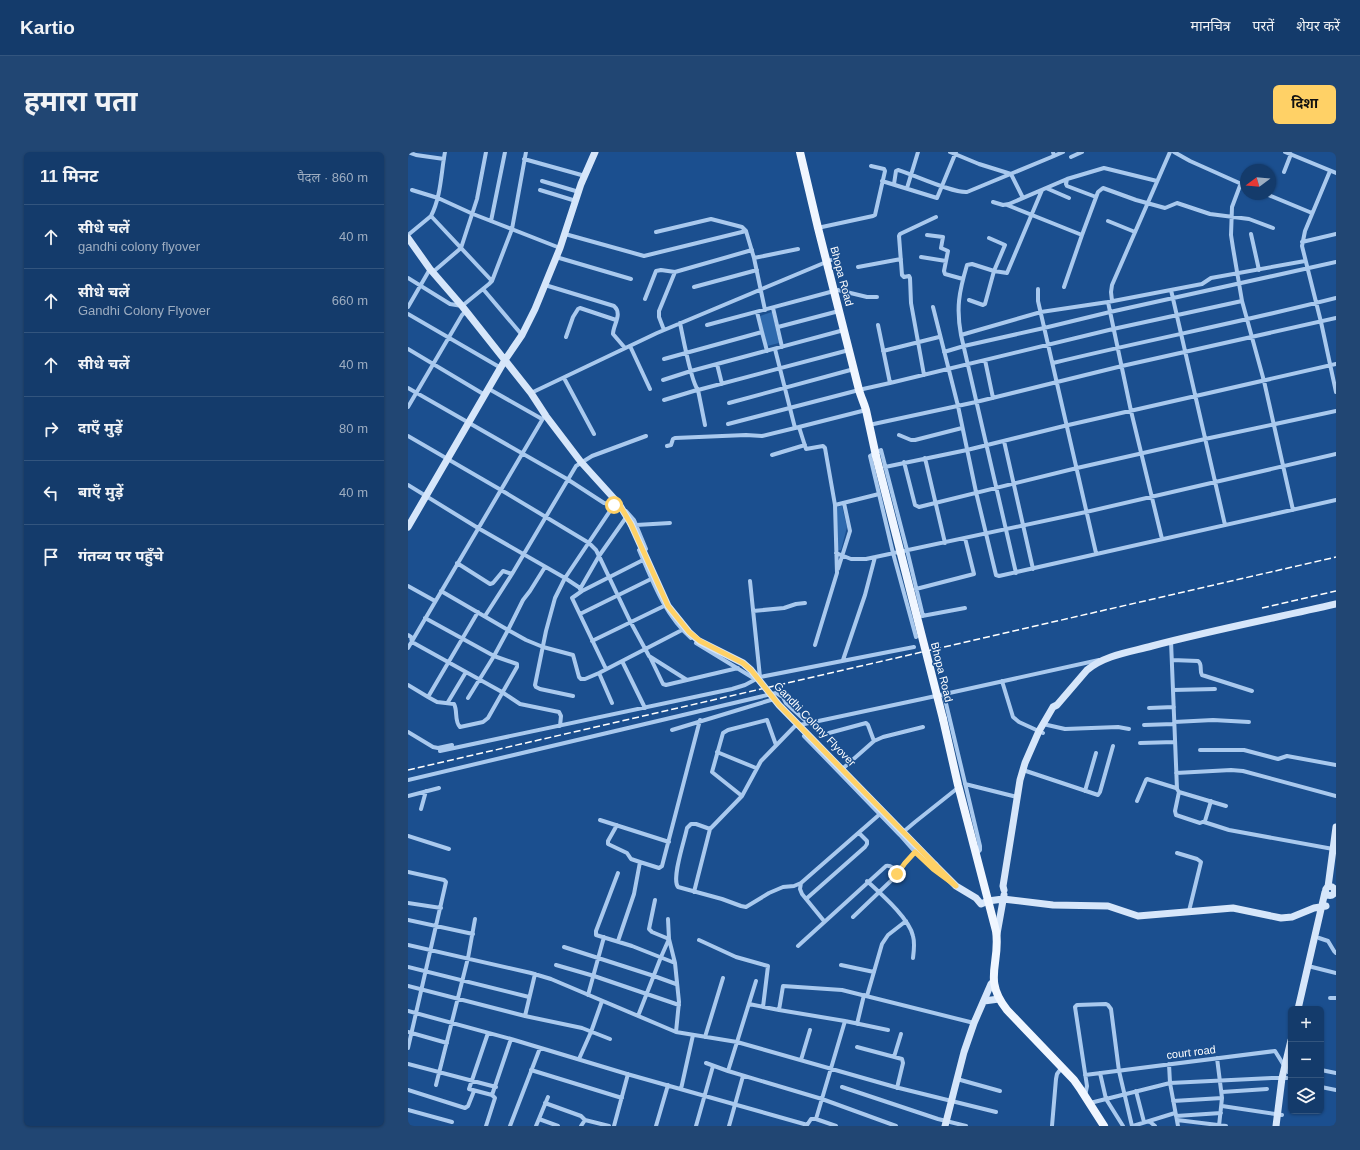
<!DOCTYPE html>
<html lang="hi">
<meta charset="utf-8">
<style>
body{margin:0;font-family:Helvetica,"Noto Sans Devanagari",sans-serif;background:#214673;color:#f1f3f6}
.controls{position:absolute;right:12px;bottom:12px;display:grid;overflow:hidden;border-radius:6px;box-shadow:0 1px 3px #0004}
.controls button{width:36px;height:36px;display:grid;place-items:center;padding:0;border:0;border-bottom:1px solid #33557e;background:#143b6b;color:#f1f3f6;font:20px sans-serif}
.compass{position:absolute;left:832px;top:12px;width:36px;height:36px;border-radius:50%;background:#143b6b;box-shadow:0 1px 3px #0004;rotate:254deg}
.stop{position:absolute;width:12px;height:12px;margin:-9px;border:3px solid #ffd166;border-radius:50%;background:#fff}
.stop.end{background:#ffd166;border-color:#fff;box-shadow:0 1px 4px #0008}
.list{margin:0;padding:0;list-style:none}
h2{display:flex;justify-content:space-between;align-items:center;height:52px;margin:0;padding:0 16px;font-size:17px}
h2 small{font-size:13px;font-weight:400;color:#9dadc1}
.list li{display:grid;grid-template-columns:26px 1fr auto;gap:12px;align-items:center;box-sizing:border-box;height:64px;padding:0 16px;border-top:1px solid #33557e}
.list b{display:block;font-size:15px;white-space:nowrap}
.list p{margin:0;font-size:13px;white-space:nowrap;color:#9dadc1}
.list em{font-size:13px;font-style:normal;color:#9dadc1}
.icon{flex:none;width:22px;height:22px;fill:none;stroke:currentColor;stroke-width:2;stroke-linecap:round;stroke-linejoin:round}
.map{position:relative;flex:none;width:928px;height:974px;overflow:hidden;border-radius:6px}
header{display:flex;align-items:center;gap:24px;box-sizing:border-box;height:56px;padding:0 20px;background:#143b6b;border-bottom:1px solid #33557e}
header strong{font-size:19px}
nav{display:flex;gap:22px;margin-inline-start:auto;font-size:14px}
.intro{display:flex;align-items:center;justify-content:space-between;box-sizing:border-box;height:96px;padding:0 24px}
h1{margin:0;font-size:28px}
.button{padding:10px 18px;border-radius:6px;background:#ffd166;color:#111;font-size:14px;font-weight:700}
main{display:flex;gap:24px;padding:0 24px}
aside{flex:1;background:#143b6b;border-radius:6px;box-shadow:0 1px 3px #0004}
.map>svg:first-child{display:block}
.green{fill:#2e69ad}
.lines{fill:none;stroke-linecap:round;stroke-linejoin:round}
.street{stroke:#a9c9ee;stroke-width:4}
.secondary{stroke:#d6e6fa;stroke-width:7}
.primary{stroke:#f0f6ff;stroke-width:8}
.rail{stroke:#fff;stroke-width:1.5;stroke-dasharray:7 3;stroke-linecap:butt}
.secondary-bridge{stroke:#d6e6fa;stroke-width:7}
.primary-bridge{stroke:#f0f6ff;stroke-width:8}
.route{stroke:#ffd166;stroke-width:5}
.labels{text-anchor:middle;stroke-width:3;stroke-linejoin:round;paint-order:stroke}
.street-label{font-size:11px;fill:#fff;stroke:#1b4f8f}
</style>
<header>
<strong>Kartio</strong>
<nav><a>मानचित्र</a><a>परतें</a><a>शेयर करें</a></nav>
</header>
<div class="intro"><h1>हमारा पता</h1><a class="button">दिशा</a></div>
<main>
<aside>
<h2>11 मिनट<small>पैदल · 860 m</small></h2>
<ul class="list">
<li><svg class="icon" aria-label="ahead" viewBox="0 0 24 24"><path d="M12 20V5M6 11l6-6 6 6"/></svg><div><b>सीधे चलें</b><p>gandhi colony flyover</p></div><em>40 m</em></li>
<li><svg class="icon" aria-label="ahead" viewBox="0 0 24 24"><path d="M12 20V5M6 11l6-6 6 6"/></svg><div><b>सीधे चलें</b><p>Gandhi Colony Flyover</p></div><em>660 m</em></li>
<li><svg class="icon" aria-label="ahead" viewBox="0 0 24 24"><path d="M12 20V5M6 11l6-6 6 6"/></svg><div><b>सीधे चलें</b></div><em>40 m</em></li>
<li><svg class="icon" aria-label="right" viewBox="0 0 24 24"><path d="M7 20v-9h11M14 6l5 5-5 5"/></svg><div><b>दाएँ मुड़ें</b></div><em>80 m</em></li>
<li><svg class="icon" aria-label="left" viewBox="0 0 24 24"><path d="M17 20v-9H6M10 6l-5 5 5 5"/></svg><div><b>बाएँ मुड़ें</b></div><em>40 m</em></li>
<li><svg class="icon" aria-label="arrive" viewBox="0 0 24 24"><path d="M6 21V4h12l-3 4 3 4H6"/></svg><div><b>गंतव्य पर पहुँचे</b></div></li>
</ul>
</aside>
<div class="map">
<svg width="928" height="974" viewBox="0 0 928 974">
<rect width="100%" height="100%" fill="#1b4f8f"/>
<path class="green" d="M364,160L371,191L359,194L352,164Z
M434,354L439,375L433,398H430L428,355Z"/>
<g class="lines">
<path class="street" d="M0,0L8,3L36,7
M542,0L571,12L603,22L615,46
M766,0L782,9L838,34
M877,0L928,21
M646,4L655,0
M663,5L674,0
M116,7L177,24
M922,19L897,79L894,94L913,170L928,240
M876,20L883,2
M659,27L658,32L659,34L688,45
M134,29L171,40
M474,29L529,46L548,0
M833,31L824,55L823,83L825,96L834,149L856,229L885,358
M486,32L488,19L490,18C507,23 544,41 559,40L646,4L645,0
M499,36L510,0
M638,36L661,46
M4,38L30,46L65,62L152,96
M132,38L168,49
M858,42L904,61
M585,50L595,53L601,52L659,27L696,16L749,29
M599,53L674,83
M23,64L84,129
M83,69L97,0
M700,69L727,80
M414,75L465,64L467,63L477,19L476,17L463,14
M248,80L303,67L334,75L338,79
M157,82L236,104L338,79L346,106L357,158
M843,82L851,118
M0,83L23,64C33,45 33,21 37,0
M519,83L535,85L533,96L540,99L536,119L537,122L555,127
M581,86L597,93L586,119L599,121L634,38
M894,90L928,82
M148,105L223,127
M513,105L538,109
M346,106L390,97
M450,115L493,107
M25,120L53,96L69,47L78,0
M0,126L42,152L54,154L81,132L84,129L104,77L118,0
M137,133L206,154C215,162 205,173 205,182L217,196
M286,135L349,118
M656,135L674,83L690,40L695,36L728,48L757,56L769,51L802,62L841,67L865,76
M75,137L114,183
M630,137V149L688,401
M430,138L459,145H469
M763,138L817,373
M237,147L248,119L253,118L267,120
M561,148L575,153L577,152L586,119L564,112L559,113C551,140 548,156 553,183L608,421
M704,149L703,140L704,133L762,0
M700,150L723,259L754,387
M0,155L22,117
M525,155L550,254L568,340L588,423L591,424L928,348
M365,156L374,195
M349,160L354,180
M0,162L93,216
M272,171C275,185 283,230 290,238L441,198
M299,173L426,139
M370,175L431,159
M256,178L251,165V159L267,120L344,98
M553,183L633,160L700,150L794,132L803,126L897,109
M158,185L165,165L170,157L172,156L208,168
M222,194L242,237
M0,197L77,243
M367,197L387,276L458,258
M475,199L531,185
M536,200L556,194L636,176L702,160L928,110
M256,207L354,180L359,199
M577,208L585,246
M645,211C739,188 834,170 928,146
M309,212L314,232
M516,223L503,151L502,126L501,124L496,125L494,123L491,84L492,82L528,65
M156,226L186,282
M255,228L283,219L436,178
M482,231L705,177L834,149
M0,236L159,327L196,351L207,353
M81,237L134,267
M455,237L482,231L470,173
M290,238L297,273
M123,241L249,181L423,108
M256,248L289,238
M321,251L446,217
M0,255L54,163L58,159
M320,272L451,238
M461,273L568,250L714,214L928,166
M391,275L398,297L415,294L417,296L427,353L429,421L407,493
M491,283L503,288H507L554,276
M0,284L93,338L181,391L188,398L191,404L222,469L241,504L279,528L330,516
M596,289L625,417
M259,294L263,293L265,287L267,286L338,283L354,284L387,276
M364,303L397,293
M517,306L537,391
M496,310L507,353L511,355L669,316L797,287L928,259
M477,315L559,298L656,274L928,212
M0,333L70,376L157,426L206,353
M427,353L471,342
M218,359L226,368L238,397
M228,373L262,371
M231,398C245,430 256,462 283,486
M428,401L443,407H458L678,360L928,302
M49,411L82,432L85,431L95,419L104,422L168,314L184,304L238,284
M137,415L122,439L115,448L100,478L118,488L135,495L165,503L171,525L173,527H177L191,521L274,478
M430,417L442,379L436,351
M342,429L352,525
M0,434L27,449
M172,437L191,404L217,367
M508,437L566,422L557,386
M345,459L376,456L388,452L397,451
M172,462L243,427
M77,464L104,422
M514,464L557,456
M17,466L86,504L100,478L33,439
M0,483L3,485L4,490L94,540L112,552L151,560L153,564L152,574
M508,485L485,401L462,304L473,298L499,398L515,464
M184,489L256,454
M763,489L769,637L771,640L818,654
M288,491L347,527
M0,496L137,263
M242,505L255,532L258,533L279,528
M764,508L790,509C795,512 791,519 794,523L844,539
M214,509L237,556
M434,509L435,508L457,443L467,405
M198,517L164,446L174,439L235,408
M191,521L204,551
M594,529L605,565L611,570L635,581
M0,533L20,545L70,460
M765,538L807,537
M536,543L572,694V698L568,702
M165,544L132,537L128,535L127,533L138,479L147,446L157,426L172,436
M20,545L29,550L46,552C50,559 46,569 52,575L75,570L80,566L109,515V512L86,504L60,546
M40,550L58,520
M741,556L766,555
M766,570L805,568L841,570
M635,572L657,577L710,575L721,577
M736,573L766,572
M264,578L366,547
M0,580L25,595L30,596L44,593
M421,581L458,571L460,573L466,589
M396,584L492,683L507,700L533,723
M732,591L767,590
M792,598H836L870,607L879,604L928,613
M32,599L324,537L337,533L352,525L506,495
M309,600L348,616
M615,618L690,643L692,640L705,594
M432,619L466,589L475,585L515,575
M768,621L823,618L835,619L928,644
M0,628L368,541L375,545L378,551L400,571
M557,632L609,645
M677,639L688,601
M771,640L767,659L768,663L792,671L797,669L803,649
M0,644L31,636
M334,644L304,620L315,581L320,578L359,568L368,593
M729,649L738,628L739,627L768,636
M13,657L18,639
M192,668L261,690
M796,670L821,678L925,697
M209,673L200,689V692L219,701L223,707L232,710
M302,677L288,672H283L279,676C277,687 263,727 270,735L314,747L333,754L338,755L361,741L375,735L386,734L393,731
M494,681L507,670L551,635
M0,684L41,697
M769,701L789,707L793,710L781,759
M0,720L36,728L38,730L0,896
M210,721L188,779V783L224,794L267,811
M459,729C473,742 501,766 505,784C507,791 506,798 505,806
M286,740L302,677L334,644L353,609L387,574L514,547L691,508
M398,747L457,695L459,692V689L451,681
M247,748L241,777L244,780L261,787L267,811L271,850L268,880
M0,751L33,756
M445,765L488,724L497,711L507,700
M0,768L65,782
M416,769L394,742L392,737L393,731L472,662
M911,786L920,789L926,799L928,801
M291,788L328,805L360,814L355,855
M210,789L226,742L232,710L251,716L254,714L292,568
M0,793L123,821L143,827L268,880L329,890L487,935L588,960
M390,794L478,714C483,713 487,718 489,722
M156,795L246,824L268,832
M148,813L186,824L271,853
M433,813L466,820
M0,815L121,845
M904,815L928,821
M348,829L320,919L414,947L488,974
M0,834L117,864L174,876L202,887
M180,843L196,785
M459,844L474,792L480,783L498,769
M922,846H928
M341,852L371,858
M0,859L103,887L219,922L396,972L399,973L403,967H408
M117,864L127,822
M230,864L253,805L261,787L260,767
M449,872L456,843
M480,878L437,869L371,858L375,834L434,838L566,871
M0,880L39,891
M80,881L61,937L84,943
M297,885L315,826
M449,895L494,907L495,911L489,936
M486,905L493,882
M809,906L814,946L811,974
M171,907L183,880L194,849
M393,908L402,878
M298,911L320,919
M0,912L88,935
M761,912L762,931L770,974
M123,918L214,946
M913,918L928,921
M692,921L698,947L715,974
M677,923L867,899L880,920
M549,927L592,939
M28,933L60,806L67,767
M434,935L530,967L558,974
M913,935L928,938
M273,937L285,883
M0,938L57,956L60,954L66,939
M728,939L736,970
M814,940L859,937
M677,944L679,934L667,855L669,853L698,852L700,853L703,857L711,919L724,974
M765,949L814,946
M137,951L173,964L177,968
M682,951L762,931L864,926H879
M814,954L874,963
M0,958L44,970
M768,964L813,961
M131,967L150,974
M769,968L818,974
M741,969L747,974
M78,974L87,946L84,943L103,887
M102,974L132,896
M128,974L140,945
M173,974L177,968L201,974
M206,974L220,922
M248,974L260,933
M288,974L305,914
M321,974L335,924
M428,974L408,967L437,869
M644,974L648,927L649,922L652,918
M725,974L767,961"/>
<path class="secondary" d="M0,86L22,117L54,154L123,241L138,264L173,310L211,352L223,372
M0,375L97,208L114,183L127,157L152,96L173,32L187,0
M527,713L548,734L568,746L573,752L580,749L595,747L645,753L700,754L730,764L825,756L873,766L884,765L906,756L918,754
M917.5 739a4.5 4.5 0 1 1 9 0a4.5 4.5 0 1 1-9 0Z
M920,735L928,675
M596,738L595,734L612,628L617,611L631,579L645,555L649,553L679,518C697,503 722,500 744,494C805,478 867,466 928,452
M589,782L596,743
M576,849L591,847
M890,857L917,740
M537,974L556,900L566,871L583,832L586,829
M868,974L874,926L883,888"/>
<path class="primary" d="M392,0L410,76L451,238C453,245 456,251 458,258L468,304
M535,567L550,633L588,779C593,811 574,827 599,858L666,928L673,938L696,974"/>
<path class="rail" d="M854,456L928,439
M0,618L928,405"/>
<path class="secondary-bridge" d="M223,372L260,454L281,480L291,489L335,511L343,518L371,553L527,713"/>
<path class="primary-bridge" d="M468,304L535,567"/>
</g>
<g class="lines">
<path class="route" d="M206,353L211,352L223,372L260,454L281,480L292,489L335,511L343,518L371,553L548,734L525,717L507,700L497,711L489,722"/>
</g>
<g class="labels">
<g class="street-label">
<text transform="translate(434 124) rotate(75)" y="4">Bhopa Road</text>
<text transform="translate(534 520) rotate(76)" y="4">Bhopa Road</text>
<text transform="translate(407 572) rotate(46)" y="4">Gandhi Colony Flyover</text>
<text transform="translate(783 900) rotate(-7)" y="4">court road</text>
</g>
</g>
</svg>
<div class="controls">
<button>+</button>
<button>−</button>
<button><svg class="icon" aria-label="layers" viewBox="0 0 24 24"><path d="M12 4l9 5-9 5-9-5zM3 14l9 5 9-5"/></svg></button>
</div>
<svg class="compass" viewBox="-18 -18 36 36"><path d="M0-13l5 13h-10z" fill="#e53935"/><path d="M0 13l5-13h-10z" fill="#9dadc1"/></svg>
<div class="stop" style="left:206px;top:353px"></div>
<div class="stop end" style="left:489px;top:722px"></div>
</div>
</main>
